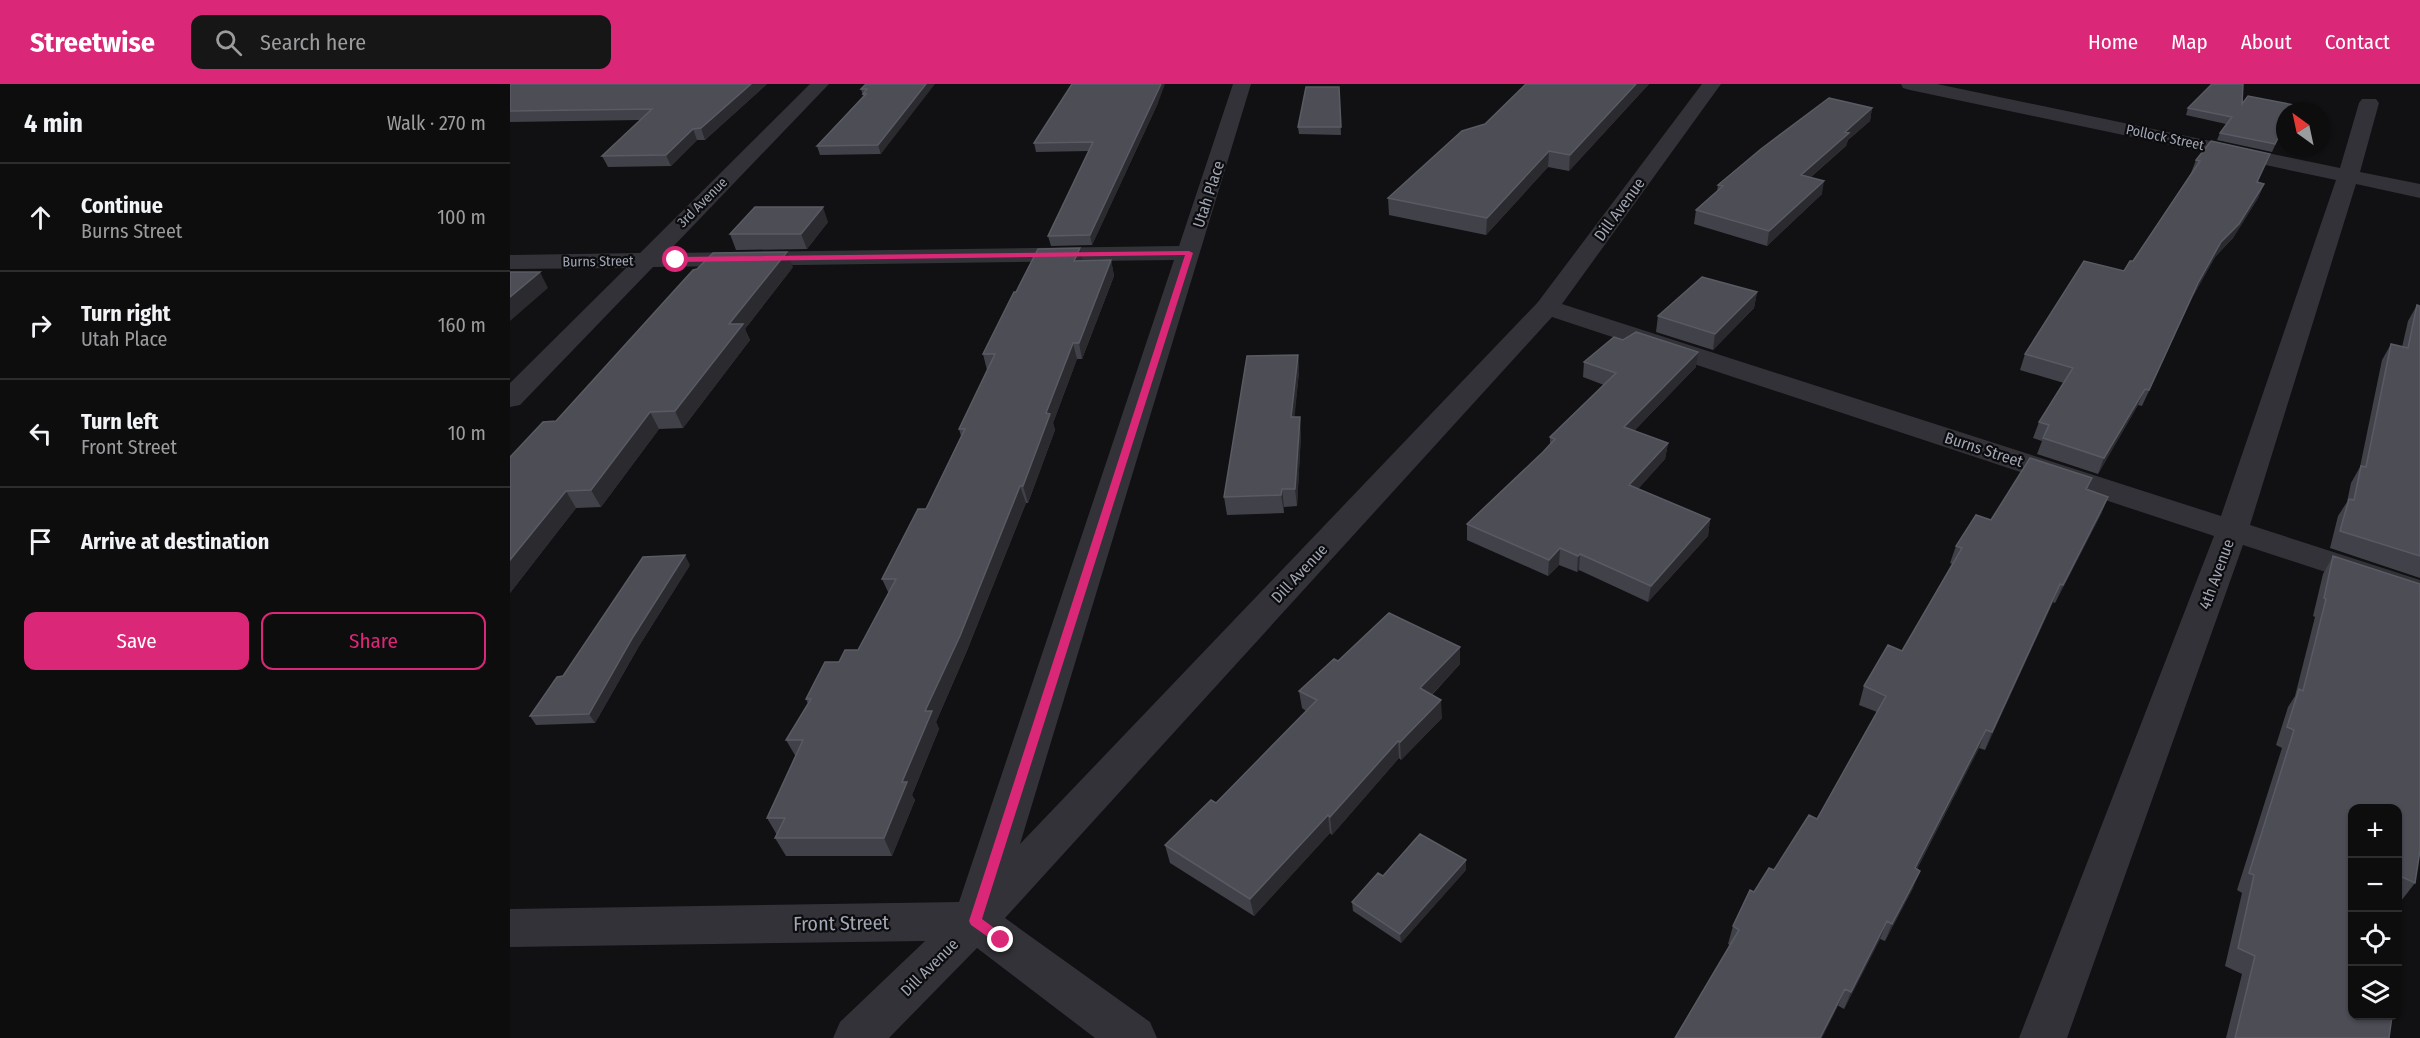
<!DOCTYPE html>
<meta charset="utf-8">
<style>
body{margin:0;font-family:"Fira Sans Condensed",sans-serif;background:#161617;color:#f1f3f6}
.controls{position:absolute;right:18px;bottom:18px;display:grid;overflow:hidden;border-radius:12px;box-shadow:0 2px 4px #0004}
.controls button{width:54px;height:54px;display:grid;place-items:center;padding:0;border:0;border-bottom:2px solid #2d2d2e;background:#0d0d0e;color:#f1f3f6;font:30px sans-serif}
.compass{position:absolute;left:1766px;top:18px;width:54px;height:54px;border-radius:50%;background:#0d0d0e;box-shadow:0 2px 4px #0004;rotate:327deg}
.stop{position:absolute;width:18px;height:18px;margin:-14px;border:4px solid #db2777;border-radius:50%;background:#fff}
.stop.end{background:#db2777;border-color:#fff;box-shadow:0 2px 6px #0008}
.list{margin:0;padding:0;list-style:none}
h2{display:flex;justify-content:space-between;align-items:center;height:78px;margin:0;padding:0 24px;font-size:26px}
h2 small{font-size:20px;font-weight:400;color:#9a9c9e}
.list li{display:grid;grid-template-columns:39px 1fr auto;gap:18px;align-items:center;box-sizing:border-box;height:108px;padding:0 24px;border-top:2px solid #2d2d2e}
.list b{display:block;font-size:22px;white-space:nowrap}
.list p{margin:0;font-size:20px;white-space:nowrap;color:#9a9c9e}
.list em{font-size:20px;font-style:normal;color:#9a9c9e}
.actions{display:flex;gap:12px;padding:18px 24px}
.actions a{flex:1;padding:14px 0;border:2px solid #db2777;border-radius:12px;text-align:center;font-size:21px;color:#db2777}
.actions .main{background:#db2777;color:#fff}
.icon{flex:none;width:33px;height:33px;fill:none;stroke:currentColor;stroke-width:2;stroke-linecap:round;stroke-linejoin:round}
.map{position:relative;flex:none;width:1910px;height:954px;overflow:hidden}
header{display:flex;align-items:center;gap:36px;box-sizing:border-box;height:84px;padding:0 30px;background:#db2777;color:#fff}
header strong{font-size:28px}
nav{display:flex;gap:33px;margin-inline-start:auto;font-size:21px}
.search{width:420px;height:54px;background:#161617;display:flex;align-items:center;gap:15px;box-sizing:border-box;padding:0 21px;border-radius:12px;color:#9a9c9e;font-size:22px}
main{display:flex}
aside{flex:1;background:#0d0d0e}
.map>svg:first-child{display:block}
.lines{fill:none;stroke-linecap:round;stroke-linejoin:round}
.minor{fill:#323238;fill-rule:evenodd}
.wall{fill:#414249}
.shaded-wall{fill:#2a2a2f}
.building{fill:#4c4d55;stroke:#595b64;stroke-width:1.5}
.route{fill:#db2777}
.labels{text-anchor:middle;stroke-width:4.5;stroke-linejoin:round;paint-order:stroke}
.far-street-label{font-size:14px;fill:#a1a6b5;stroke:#0c0c0e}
.street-label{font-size:16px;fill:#a1a6b5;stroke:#0c0c0e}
.near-street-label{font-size:20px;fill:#a1a6b5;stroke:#0c0c0e}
</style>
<header>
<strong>Streetwise</strong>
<div class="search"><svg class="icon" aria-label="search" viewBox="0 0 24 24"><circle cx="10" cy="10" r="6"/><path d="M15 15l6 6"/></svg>Search here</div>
<nav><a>Home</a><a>Map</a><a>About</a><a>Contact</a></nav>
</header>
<main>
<aside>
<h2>4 min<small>Walk · 270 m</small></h2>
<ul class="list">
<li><svg class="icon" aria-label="ahead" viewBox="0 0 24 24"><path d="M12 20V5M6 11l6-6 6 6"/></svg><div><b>Continue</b><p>Burns Street</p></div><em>100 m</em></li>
<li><svg class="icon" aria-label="right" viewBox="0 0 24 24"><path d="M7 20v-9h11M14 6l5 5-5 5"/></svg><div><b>Turn right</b><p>Utah Place</p></div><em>160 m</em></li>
<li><svg class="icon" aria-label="left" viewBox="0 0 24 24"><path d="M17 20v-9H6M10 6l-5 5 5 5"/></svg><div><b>Turn left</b><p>Front Street</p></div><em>10 m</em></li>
<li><svg class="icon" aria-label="arrive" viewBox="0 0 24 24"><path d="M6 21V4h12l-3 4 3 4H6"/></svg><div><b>Arrive at destination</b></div></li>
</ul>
<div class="actions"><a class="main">Save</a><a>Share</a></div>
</aside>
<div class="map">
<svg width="1910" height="954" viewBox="0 0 1910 954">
<rect width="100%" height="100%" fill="#111113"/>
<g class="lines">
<path class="minor" d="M300,0H319L157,169L669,162L723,0H741L510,760L1028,218L1192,0H1211L1052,220L1711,432L1826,96L1400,6L1393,4L1391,0H1427L1830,84L1849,19L1852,15H1866L1869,19L1850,88L1910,100V114L1846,100L1740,441L1910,496V519L1733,461L1557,954H1509L1704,452L1042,233L495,834L640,938L647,954H585L467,864L379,954H323L330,938L415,857L0,863V825L449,818L664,176L143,183L10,321L0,323V299L116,184L0,185V171L130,169Z"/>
</g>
<path class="wall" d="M0,0H257L195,56H187L161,82L98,83L92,72L130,36L0,38Z
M356,0L371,70L310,71L307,62L353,12L351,5Z
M1016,0H1139L1059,87L1038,83L976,151L879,131L878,114L975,40Z
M829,3L831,51L789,50L788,43Z
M648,19L582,161L541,162L538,152L579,67L526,68L524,59Z
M1732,20L1775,40L1762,68L1707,56L1710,49L1716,40L1676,31L1678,24Z
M1362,24L1360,37L1338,56L1336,62L1301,93L1312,110L1257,162L1184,140L1186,126L1207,108L1208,101Z
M1686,76L1747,98L1754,100L1748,114L1723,154L1705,173L1682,214L1632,322L1628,321L1588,390L1527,370L1532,357L1523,354L1529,338L1554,299L1510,286L1515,270L1614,187L1623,177L1681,89Z
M318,138L297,165L226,166L220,150Z
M601,176L604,192L572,275H567L543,339L545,346L518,419H516L456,569L426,638L429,645L402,711L405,716L382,772H276L265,754L267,751L257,734L286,673L276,656L298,620L296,615L329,578L348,566L379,510L372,495L416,425L451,352L449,345L477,286L473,270L506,208L573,177Z
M283,183L235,245L240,256L173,344L149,345L91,423L66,424L0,509L46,337Z
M1247,208L1244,224L1203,266L1146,248L1148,232Z
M1907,221L1910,222V494L1820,464L1828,432L1837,418L1841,399L1850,383L1872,276L1881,260L1892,263L1898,237Z
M788,271L789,288L784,333L791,350L787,422L774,423V429L717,431L714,413Z
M1074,278L1186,283L1124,347L1158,359L1155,375L1128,405L1200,435L1198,452L1138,518L1069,486L1067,488L1049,481L1038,492L957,456V440L1033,368L1040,361V353L1094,301L1073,293Z
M1582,394L1577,406L1598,413L1591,430L1545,519L1543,518L1475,666L1469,664L1407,785L1403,804L1375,857L1370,855L1334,925L1218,860L1223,842L1244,808L1307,735L1367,628L1349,621L1354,602L1392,567L1442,480L1440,479L1446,462L1481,436Z
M1823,472L1910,500V767L1905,799L1891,817L1887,815V724H1842V932H1882L1879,954H1716L1732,890L1715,882L1732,809L1727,806L1772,664L1766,661L1778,623L1785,612L1805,533L1803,532L1813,490Z
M180,481L129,562L85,639L26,641L20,632L53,592Z
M950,563V580L922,611L932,634L891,676L889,674L822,751L820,749L744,832L660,779L655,761L706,719L796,627L792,624L789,607L828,577Z
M956,786L891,859L843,827L842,818Z"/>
<path class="shaded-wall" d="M241,0H257L195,56L191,44Z
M416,0H425L371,70L368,61Z
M651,0H655L648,19L582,161L580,151Z
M1126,0H1139L1059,87L1060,71Z
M1362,24L1360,37L1338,56L1336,62L1288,104L1291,91L1335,48Z
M183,45L187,56L161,82L156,71Z
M1039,67L1038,83L976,151L977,134Z
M1314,97L1312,110L1257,162L1259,147Z
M1754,100L1748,114L1723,154L1705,173L1682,214L1632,322L1688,199L1711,158Z
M313,123L318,138L297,165L291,150Z
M570,164L573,179L564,177Z
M277,168L283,183L235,245L240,256L173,344L165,327L219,240Z
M601,176L604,192L572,275L569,259Z
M30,188L38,204L0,237V213Z
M1247,208L1244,224L1203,266L1205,250Z
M563,259L567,275L543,339L545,346L518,419L513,402L536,329Z
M1188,268L1186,283L1112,359L1114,343Z
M788,271L789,288L783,350L781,333Z
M1635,305L1628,321L1588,390L1594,374Z
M140,328L149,345L91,423L81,406Z
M790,333L791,350L787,422L785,405Z
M1158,359L1155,375L1117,417L1119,401Z
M510,402L516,419L456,569L426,638L429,645L402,711L405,716L382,772L374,754L415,627Z
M772,405L774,423V429L771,411Z
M56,407L66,424L0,509V476Z
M1598,413L1591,430L1545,519L1553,501Z
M1200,435L1198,452L1138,518L1141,502Z
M1050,464L1049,481L1038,492L1039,476Z
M1070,470L1069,486L1067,488L1068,472Z
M175,471L180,481L129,562L85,639L79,630L123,553Z
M1550,500L1543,518L1475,666L1482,648Z
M950,563V580L911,622L910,604Z
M931,616L932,634L891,676L890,658Z
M1476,646L1469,664L1398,802L1405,784Z
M888,657L889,674L822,751L820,733Z
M818,731L820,749L744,832L740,815Z
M956,776V786L891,859L890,850Z
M1410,787L1403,804L1375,857L1382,840Z
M1377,837L1370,855L1334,925L1341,908Z
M1335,905L1328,922L1312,954H1310Z"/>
<path class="building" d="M0,0H241L191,44L183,45L156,71L92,72L142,25L0,27Z
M356,0H416L368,61L307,62L356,10H353L357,5H351Z
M562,0H651L580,151L538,152L583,58L524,59Z
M1016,0H1126L1060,71L1039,67L977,134L878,114L952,47L975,40Z
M1702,0H1733L1732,20L1738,12L1784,21L1781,27H1775V40L1765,60L1710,49L1722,33L1678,24Z
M796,3H829L831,43H788Z
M1319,14L1362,24L1335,48L1339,49L1291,91L1314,97L1259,147L1186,126L1213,102L1208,101L1251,65Z
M1701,57L1760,70L1747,98L1754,100L1729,140L1711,158L1688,199L1639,306L1635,305L1594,374L1533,354L1539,341L1529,338L1563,284L1515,270L1574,177L1614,187L1620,177H1623L1690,77L1686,76Z
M245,123H313L291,150H220Z
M570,164L564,177L601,176L569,259H563L536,329L540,330L513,402H510L450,552L415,627H422L392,698H397L374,754H265L275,734H257L293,656H276L301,615H296L315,578H329L335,566H348L386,495H372L408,425H416L455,345H449L485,270H473L504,208H506L528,165Z
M277,168L219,240H233L165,327L140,328L81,406L56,407L0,476V373L33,338L46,337L183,186L187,185L203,169Z
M0,188H30L0,213Z
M1192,193L1247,208L1205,250L1148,232Z
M1907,221L1910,222V472L1830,447L1839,415L1844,416L1851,382L1856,383L1881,260L1898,264Z
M1126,248L1188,268L1114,343L1158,359L1119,401L1200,435L1141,502L1070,470L1068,472L1050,464L1039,476L957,440L1033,368L1045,355L1040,353L1106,289L1074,278L1104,253L1113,256Z
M788,271L781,333H790L785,405H772L771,411L714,413L737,272Z
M1520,374L1582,394L1576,405L1598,413L1553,501L1550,500L1482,648L1476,646L1405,784L1410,787L1382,840L1377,837L1341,908L1335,905L1310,954H1165L1229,846L1223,842L1240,806L1244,808L1259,784L1264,786L1299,731L1307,735L1376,612L1354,602L1378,561L1392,567L1452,464L1446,462L1466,431L1481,436Z
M175,471L123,553L79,630L20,632L47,593L53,592L133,473Z
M1823,472L1910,500V766L1905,799L1890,792L1887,804V724H1842V932H1882L1879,954H1725L1745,872L1728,864L1744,791L1739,789L1784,646L1777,643L1789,605L1793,607L1816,515L1814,514Z
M879,529L950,563L910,604L931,616L890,658L888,657L820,733L818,731L740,815L655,761L701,716L706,719L807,616L789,607L824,575L828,577Z
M910,750L956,776L890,850L842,818L868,789L873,792Z"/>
<path class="route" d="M679,167L683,169L472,835L495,852L497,856L495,861L491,862L461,841L459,837L675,171L166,178L162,176L166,173Z"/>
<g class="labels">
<g class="far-street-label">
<text transform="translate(1655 53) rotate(12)" y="5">Pollock Street</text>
<text transform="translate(192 118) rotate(-45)" y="5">3rd Avenue</text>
<text transform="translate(88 177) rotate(-1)" y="5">Burns Street</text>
</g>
<g class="street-label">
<text transform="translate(698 110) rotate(-72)" y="6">Utah Place</text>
<text transform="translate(1109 125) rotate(-54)" y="6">Dill Avenue</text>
<text transform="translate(1474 365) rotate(18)" y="6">Burns Street</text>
<text transform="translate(789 489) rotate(-47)" y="6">Dill Avenue</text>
<text transform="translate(1706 490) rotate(-70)" y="6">4th Avenue</text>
<text transform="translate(419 883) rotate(-45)" y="6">Dill Avenue</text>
</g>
<g class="near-street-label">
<text transform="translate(331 839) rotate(-1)" y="7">Front Street</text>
</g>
</g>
</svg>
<div class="controls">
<button>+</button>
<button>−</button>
<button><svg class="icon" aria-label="locate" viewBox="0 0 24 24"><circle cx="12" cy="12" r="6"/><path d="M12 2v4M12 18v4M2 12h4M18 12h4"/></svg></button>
<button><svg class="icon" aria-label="layers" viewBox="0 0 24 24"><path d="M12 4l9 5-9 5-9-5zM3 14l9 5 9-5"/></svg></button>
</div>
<svg class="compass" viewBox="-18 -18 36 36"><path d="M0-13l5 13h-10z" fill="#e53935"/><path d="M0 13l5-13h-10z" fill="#9a9c9e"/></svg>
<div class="stop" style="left:166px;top:176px"></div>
<div class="stop end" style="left:491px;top:856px"></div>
</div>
</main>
